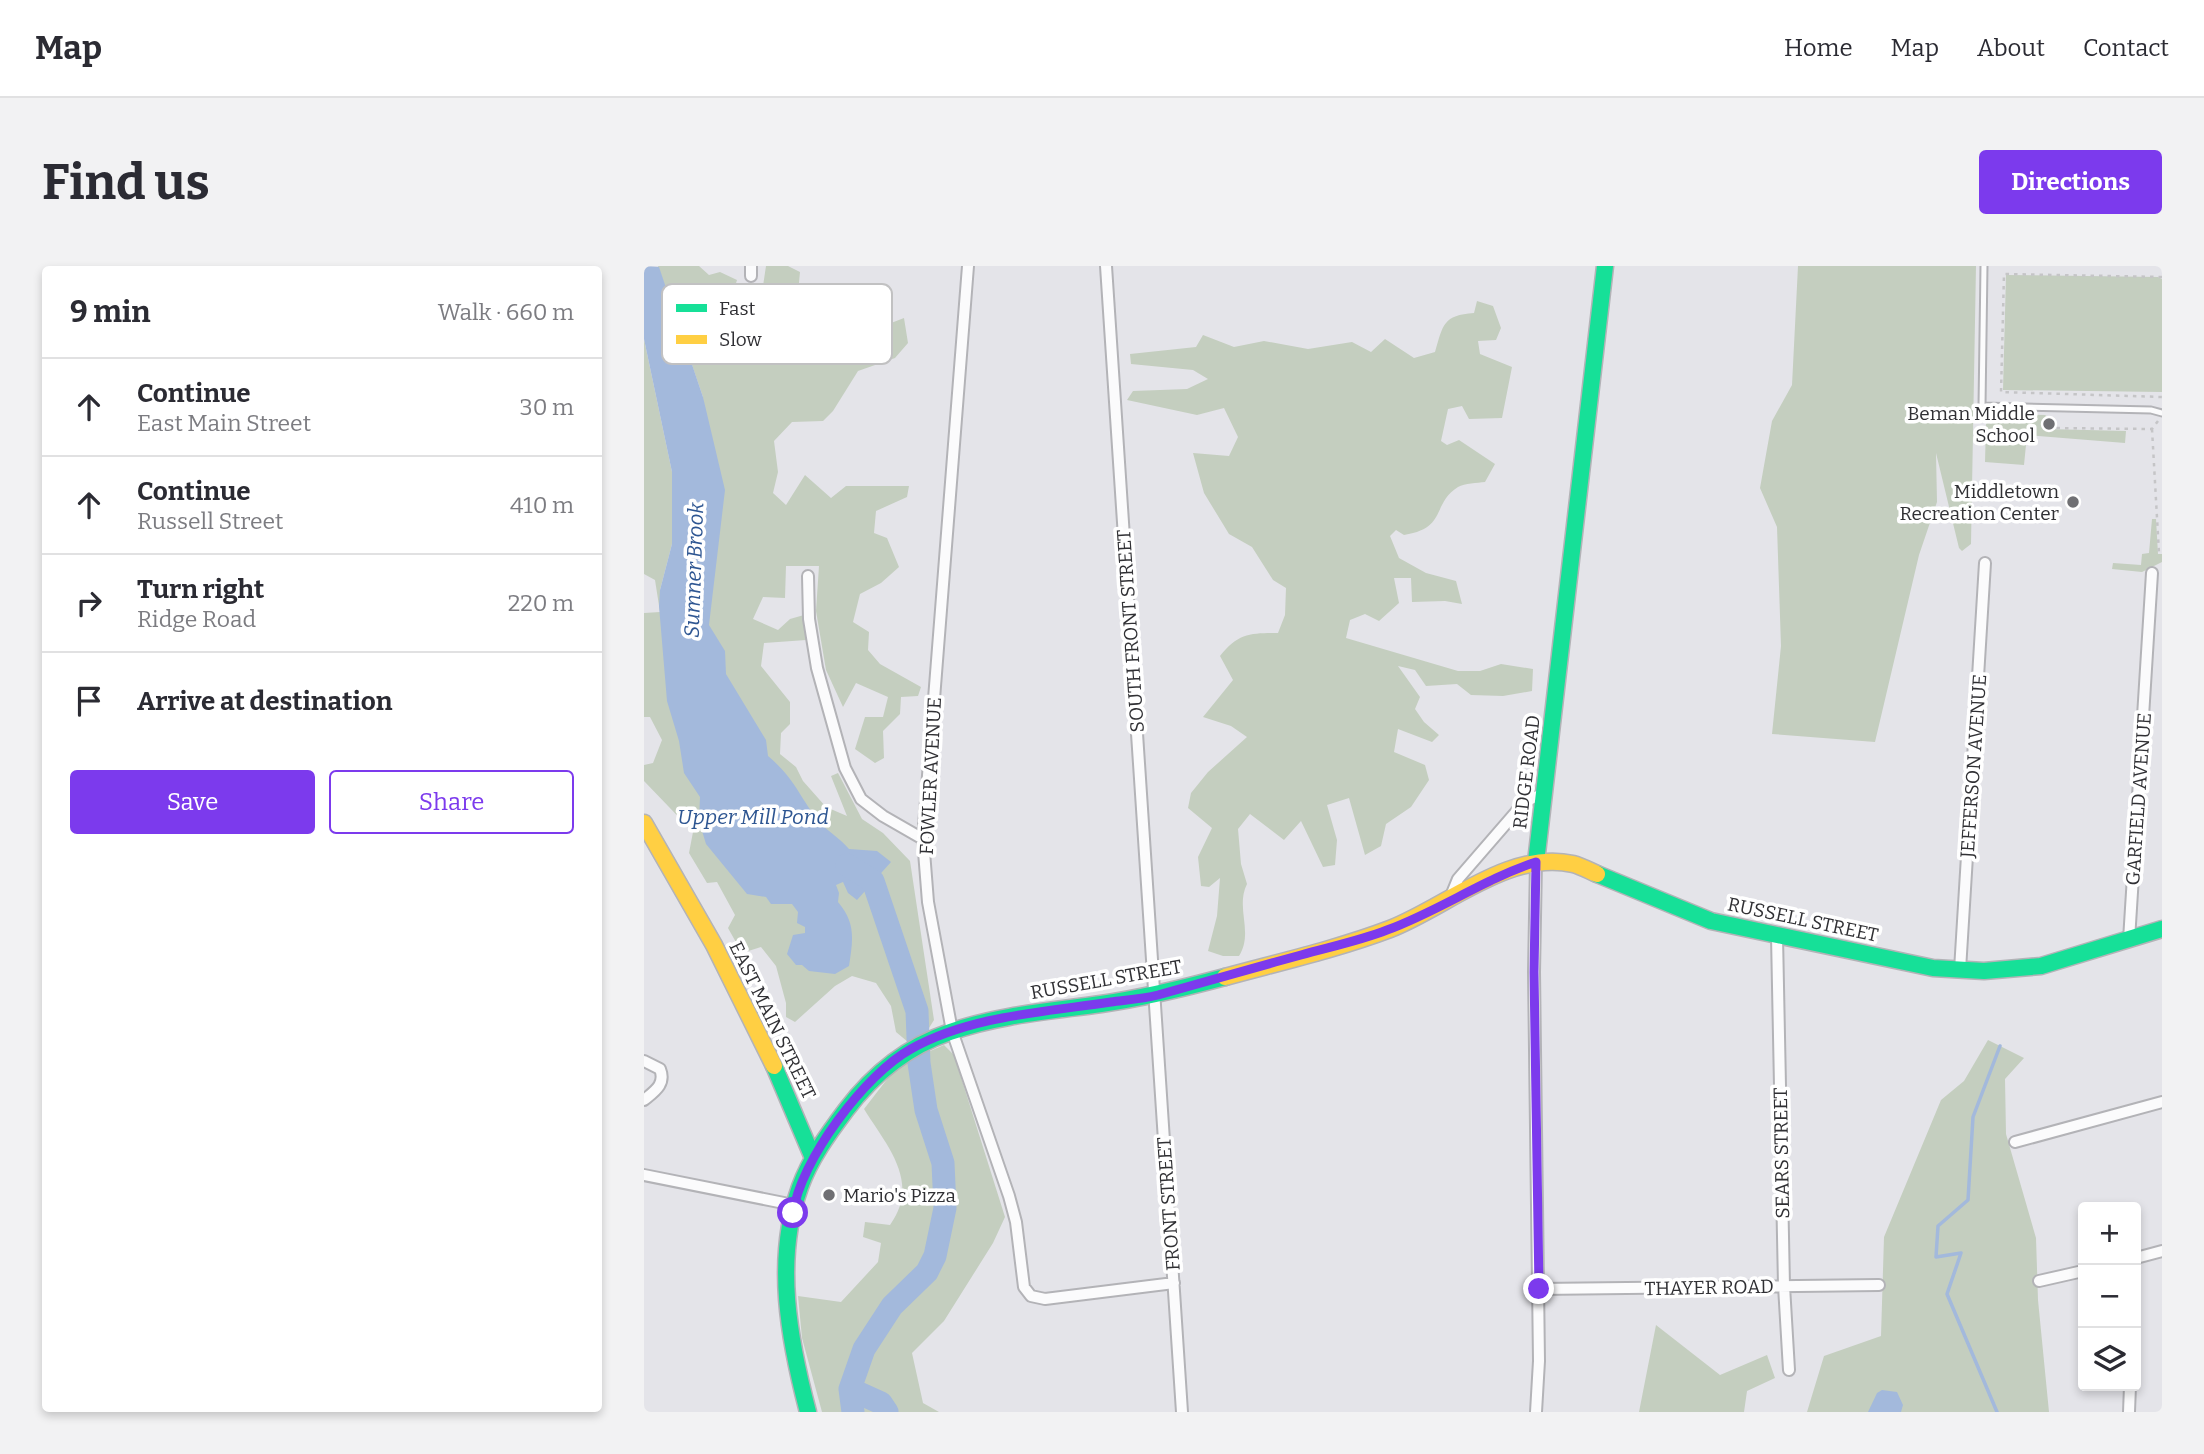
<!DOCTYPE html>
<meta charset="utf-8">
<style>
body{margin:0;font-family:Bitter,serif;background:#f2f2f3;color:#2b2b33}
.controls{position:absolute;right:21px;bottom:21px;display:grid;overflow:hidden;border-radius:7px;box-shadow:0 4px 10px #0003}
.controls button{width:63px;height:63px;display:grid;place-items:center;padding:0;border:0;border-bottom:2px solid #e1e1e2;background:#fff;color:#2b2b33;font:35px sans-serif}
.stop{position:absolute;width:21px;height:21px;margin:-16px;border:5px solid #7c3aed;border-radius:50%;background:#fff}
.stop.end{background:#7c3aed;border-color:#fff;box-shadow:0 2px 7px #0008}
.list{margin:0;padding:0;list-style:none}
h2{display:flex;justify-content:space-between;align-items:center;height:91px;margin:0;padding:0 28px;font-size:30px}
h2 small{font-size:23px;font-weight:400;color:#7c7c81}
.list li{display:grid;grid-template-columns:46px 1fr auto;gap:21px;align-items:center;box-sizing:border-box;height:98px;padding:0 28px;border-top:2px solid #e1e1e2}
.list b{display:block;font-size:26px;white-space:nowrap}
.list p{margin:0;font-size:23px;white-space:nowrap;color:#7c7c81}
.list em{font-size:23px;font-style:normal;color:#7c7c81}
.actions{display:flex;gap:14px;padding:21px 28px}
.actions a{flex:1;padding:16px 0;border:2px solid #7c3aed;border-radius:7px;text-align:center;font-size:24px;color:#7c3aed}
.actions .main{background:#7c3aed;color:#fff}
.icon{flex:none;width:38px;height:38px;fill:none;stroke:currentColor;stroke-width:2;stroke-linecap:round;stroke-linejoin:round}
.map{position:relative;flex:none;width:1518px;height:1146px;overflow:hidden;border-radius:7px}
header{display:flex;align-items:center;gap:42px;box-sizing:border-box;height:98px;padding:0 35px;background:#fff;border-bottom:2px solid #e1e1e2}
header strong{font-size:33px}
nav{display:flex;gap:38px;margin-inline-start:auto;font-size:24px}
.intro{display:flex;align-items:center;justify-content:space-between;box-sizing:border-box;height:168px;padding:0 42px}
h1{margin:0;font-size:49px}
.button{padding:18px 32px;border-radius:7px;background:#7c3aed;color:#fff;font-size:24px;font-weight:700}
main{display:flex;gap:42px;padding:0 42px}
aside{flex:1;background:#fff;border-radius:7px;box-shadow:0 4px 10px #0003}
.map>svg:first-child{display:block}
.green{fill:#c4cebf}
.water{fill:#a3b9dc}
.lines{fill:none;stroke-linecap:round;stroke-linejoin:round}
.stream{stroke:#a3b9dc;stroke-width:3.5}
.river{stroke:#a3b9dc;stroke-width:23}
.lane-casing{stroke:#b3b3b7;stroke-width:9}
.street-casing{stroke:#b3b3b7;stroke-width:14}
.fast-casing{stroke:#b3b3b7;stroke-width:19}
.slow-casing{stroke:#b3b3b7;stroke-width:19}
.path{stroke:#c5c5c7;stroke-width:2.5;stroke-dasharray:3.5 5;stroke-linecap:butt}
.lane{stroke:#fbfbfc;stroke-width:5}
.street{stroke:#fbfbfc;stroke-width:10}
.fast{stroke:#16e098;stroke-width:16}
.slow{stroke:#ffcf43;stroke-width:16}
.route{stroke:#7c3aed;stroke-width:9}
.poi-dot{fill:#6f6f73;stroke:#fff;stroke-width:2.5}
.labels{text-anchor:middle;stroke-width:7;stroke-linejoin:round;paint-order:stroke}
.poi-label{font-size:19px;fill:#303034;stroke:#fff;text-anchor:end}
.street-label{font-size:19px;fill:#303034;stroke:#fff}
.water-label{font-size:21px;font-style:italic;fill:#2e5692;stroke:#fff}
.key{fill:#fff;stroke:#c1c1c2;stroke-width:2}
.key-label{font-size:19px;fill:#303034}
</style>
<header>
<strong>Map</strong>
<nav><a>Home</a><a>Map</a><a>About</a><a>Contact</a></nav>
</header>
<div class="intro"><h1>Find us</h1><a class="button">Directions</a></div>
<main>
<aside>
<h2>9 min<small>Walk · 660 m</small></h2>
<ul class="list">
<li><svg class="icon" aria-label="ahead" viewBox="0 0 24 24"><path d="M12 20V5M6 11l6-6 6 6"/></svg><div><b>Continue</b><p>East Main Street</p></div><em>30 m</em></li>
<li><svg class="icon" aria-label="ahead" viewBox="0 0 24 24"><path d="M12 20V5M6 11l6-6 6 6"/></svg><div><b>Continue</b><p>Russell Street</p></div><em>410 m</em></li>
<li><svg class="icon" aria-label="right" viewBox="0 0 24 24"><path d="M7 20v-9h11M14 6l5 5-5 5"/></svg><div><b>Turn right</b><p>Ridge Road</p></div><em>220 m</em></li>
<li><svg class="icon" aria-label="arrive" viewBox="0 0 24 24"><path d="M6 21V4h12l-3 4 3 4H6"/></svg><div><b>Arrive at destination</b></div></li>
</ul>
<div class="actions"><a class="main">Save</a><a>Share</a></div>
</aside>
<div class="map">
<svg width="1518" height="1146" viewBox="0 0 1518 1146">
<rect width="100%" height="100%" fill="#e4e4e9"/>
<path class="green" d="M14,0H55L65,9L76,6L93,14L85,40L116,53L130,31L119,20L122,0H144L156,6L154,27L173,36L178,48L210,32L222,36L229,64L260,52L264,77L251,92L214,105L189,145L179,155L148,156L130,175L134,206L129,227L142,239L161,209L187,232L202,220H265L263,231L232,245L230,267L243,272L255,301L237,317L216,328L209,356L225,366L224,384L236,398L277,421L274,430L257,431L256,448L239,465L240,492L231,497L211,483L221,451H239L244,431L212,417L199,441L182,404L172,345L175,300H142L141,332L119,331L109,353L134,364L146,353L160,349L162,374L120,377L117,400L146,436V458L137,467L136,488L152,501L159,515L182,541L203,550L187,510L194,507L218,553L239,567L266,595L290,754L285,762L264,776L252,766L247,740L232,717L208,710L191,720L151,756L142,751V737L132,700L117,681L98,687L84,662L91,649L73,616L63,617L45,587L49,566L0,515V499L9,497L18,474L6,451H0V347L16,346L11,314L0,308V73L28,206V278L16,324L66,337L59,131Z
M1154,0H1332L1327,278L1318,285L1315,282L1292,187L1293,236L1275,289L1231,476L1128,468L1137,380L1133,261L1116,222L1128,155L1148,119Z
M1362,9L1514,11L1518,13V126L1359,124Z
M833,35L849,40L857,62L852,74L834,75L836,88L868,101L858,152L825,153L818,140L804,143L797,175L803,179L815,174L851,198L841,216C833,217 821,217 814,221C787,238 804,262 760,269L752,264L746,270L755,292L782,307L812,315L818,338L801,335L768,336L767,312H750L755,337L735,355L721,348L706,354L702,372L814,405H836L857,398L889,403L888,425L859,430L827,429L813,418L782,420L771,404L754,400L776,431L771,443L780,456L795,469L788,476L754,463L750,486L781,499L785,514L767,541L742,558L737,580L721,589L705,532L683,539L693,574L691,599L679,601L657,555L640,574L606,548L594,563L597,598L603,618C591,642 610,666 595,690H579L564,685L573,650L576,612L565,621L557,620L554,591L568,562L544,542L547,527L564,506L603,471L587,460L559,451L589,414L576,390C594,367 607,367 634,367L641,349L642,322L629,314L608,281L585,268L560,227L549,187L585,190L594,171L580,142L553,149L483,134L489,125L543,123L564,113L549,104L487,98L486,88L552,81L559,69L590,81L620,75L664,83L708,76L727,86L741,73L770,92L791,86C799,59 799,49 830,47Z
M1352,148L1401,149L1404,151L1403,163L1482,165L1481,177L1383,169L1380,199L1341,196L1342,158Z
M1508,253H1512L1514,288H1518V296L1498,306L1468,303L1469,297L1497,299L1498,288L1505,287Z
M1344,774L1380,792L1361,813L1362,868L1392,972L1394,1034L1405,1146H1163L1180,1090L1237,1070L1240,971L1297,834L1320,815Z
M300,779L310,789L361,951L349,977L300,1055L268,1087L279,1137L295,1146H178L158,1072L154,1030L197,1036L234,996L237,977L219,971L221,956L246,959C277,916 243,880 220,843L254,799Z
M1012,1059L1076,1109L1123,1089L1131,1112L1103,1125L1100,1146H995Z"/>
<path class="water" d="M0,0L15,1L59,131L81,224L65,359L81,385L82,408L122,474L124,490C149,511 154,527 172,552C180,563 196,572 205,583L233,585L247,596L213,634L204,627L199,616L192,619L195,627L194,636C212,657 209,674 205,700L191,708L165,705L158,699H152L143,688L149,669L161,667V661L153,657L154,646L148,638H127L122,631L103,628L62,578L55,555L56,531L40,507L35,475L23,435L15,340L16,324L28,278V206L0,73Z
M1238,1124L1253,1126L1259,1139L1257,1146H1224L1233,1127Z"/>
<g class="lines">
<path class="stream" d="M1353,1146L1303,1028L1317,987L1292,991L1294,960L1324,934L1329,851L1356,780"/>
<path class="river" d="M203,599L229,615L273,745L275,797L282,844L299,897L301,942L291,990L283,1006L248,1040L220,1083L206,1123L209,1146
M206,1123L237,1137L243,1146"/>
<defs>
<path id="lane" d="M1340,0L1338,140L1507,144L1518,147"/>
<path id="street" d="M324,0L279,573L284,636L308,765L365,930L372,956L380,1021L387,1030L401,1033L530,1017
M462,0L538,1146
M107,10V0
M164,310L165,353L173,402L201,502L217,533L239,550L279,573
M892,596L890,706L895,1095L892,1146
M805,635L814,613L872,546L885,534L900,527
M1133,670L1140,1020L1145,1104
M1485,674L1508,307
M1316,704L1341,297
M0,795L16,803C22,818 11,825 0,834
M1371,876L1518,836
M0,909L150,939
M1492,992L1518,985
M1395,1015L1439,1005
M895,1023L1235,1019
M1485,1146L1486,1120"/>
<path id="fast" d="M892,596L961,0
M953,608L1067,655L1289,702L1340,705L1397,700L1518,663
M130,800L169,892
M164,1146C145,1074 130,994 156,921C166,893 184,868 202,844C229,808 262,781 306,766C354,749 407,745 457,738C499,732 540,722 581,711"/>
<path id="slow" d="M0,557L70,679L130,800
M581,711C636,696 693,683 746,663C801,642 866,583 929,598C937,600 946,605 953,608"/>
</defs>
<use href="#lane" class="lane-casing"/>
<use href="#street" class="street-casing"/>
<use href="#fast" class="fast-casing"/>
<use href="#slow" class="slow-casing"/>
<path class="path" d="M1518,11L1360,8L1357,126L1518,131
M1404,162L1508,163L1514,155
M1508,163L1515,287L1518,286"/>
<use href="#lane" class="lane"/>
<use href="#street" class="street"/>
<use href="#fast" class="fast"/>
<use href="#slow" class="slow"/>
</g>
<g class="lines">
<path class="route" d="M149,947C156,895 221,808 267,783C326,750 400,746 467,736C482,734 498,733 514,729C561,716 609,702 657,689C685,681 715,675 743,664C795,645 840,613 892,596L890,706L895,1023"/>
</g>
<g class="poi-dot">
<circle cx="1405" cy="158" r="7"/>
<circle cx="1429" cy="236" r="7"/>
<circle cx="185" cy="929" r="7"/>
</g>
<g class="labels">
<g class="poi-label">
<text x="1391" y="154">Beman Middle<tspan x="1391" dy="22">School</tspan></text>
<text x="1415" y="232">Middletown<tspan x="1415" dy="22">Recreation Center</tspan></text>
<text x="199" y="936" text-anchor="start">Mario's Pizza</text>
</g>
<g class="street-label">
<text transform="translate(486 365) rotate(-94)" y="7">SOUTH FRONT STREET</text>
<text transform="translate(1329 500) rotate(-86)" y="7">JEFFERSON AVENUE</text>
<text transform="translate(882 506) rotate(-83)" y="7">RIDGE ROAD</text>
<text transform="translate(286 510) rotate(-87)" y="7">FOWLER AVENUE</text>
<text transform="translate(1494 533) rotate(-86)" y="7">GARFIELD AVENUE</text>
<text transform="translate(1159 653) rotate(12)" y="7">RUSSELL STREET</text>
<text transform="translate(462 713) rotate(-10)" y="7">RUSSELL STREET</text>
<text transform="translate(129 754) rotate(64)" y="7">EAST MAIN STREET</text>
<text transform="translate(1137 887) rotate(-91)" y="7">SEARS STREET</text>
<text transform="translate(524 938) rotate(-94)" y="7">FRONT STREET</text>
<text transform="translate(1065 1021) rotate(-1)" y="7">THAYER ROAD</text>
</g>
<g class="water-label">
<text transform="translate(50 304) rotate(-88)" y="7">Sumner Brook</text>
<text x="109" y="558">Upper Mill Pond</text>
</g>
</g>
<rect x="18" y="18" width="230" height="80" rx="10" class="key"/>
<rect x="32" y="38" width="31" height="8" fill="#16e098"/>
<rect x="32" y="69" width="31" height="9" fill="#ffcf43"/>
<g class="key-label">
<text x="75" y="49">Fast</text>
<text x="75" y="80">Slow</text>
</g>
</svg>
<div class="controls">
<button>+</button>
<button>−</button>
<button><svg class="icon" aria-label="layers" viewBox="0 0 24 24"><path d="M12 4l9 5-9 5-9-5zM3 14l9 5 9-5"/></svg></button>
</div>
<div class="stop" style="left:149px;top:947px"></div>
<div class="stop end" style="left:895px;top:1023px"></div>
</div>
</main>
